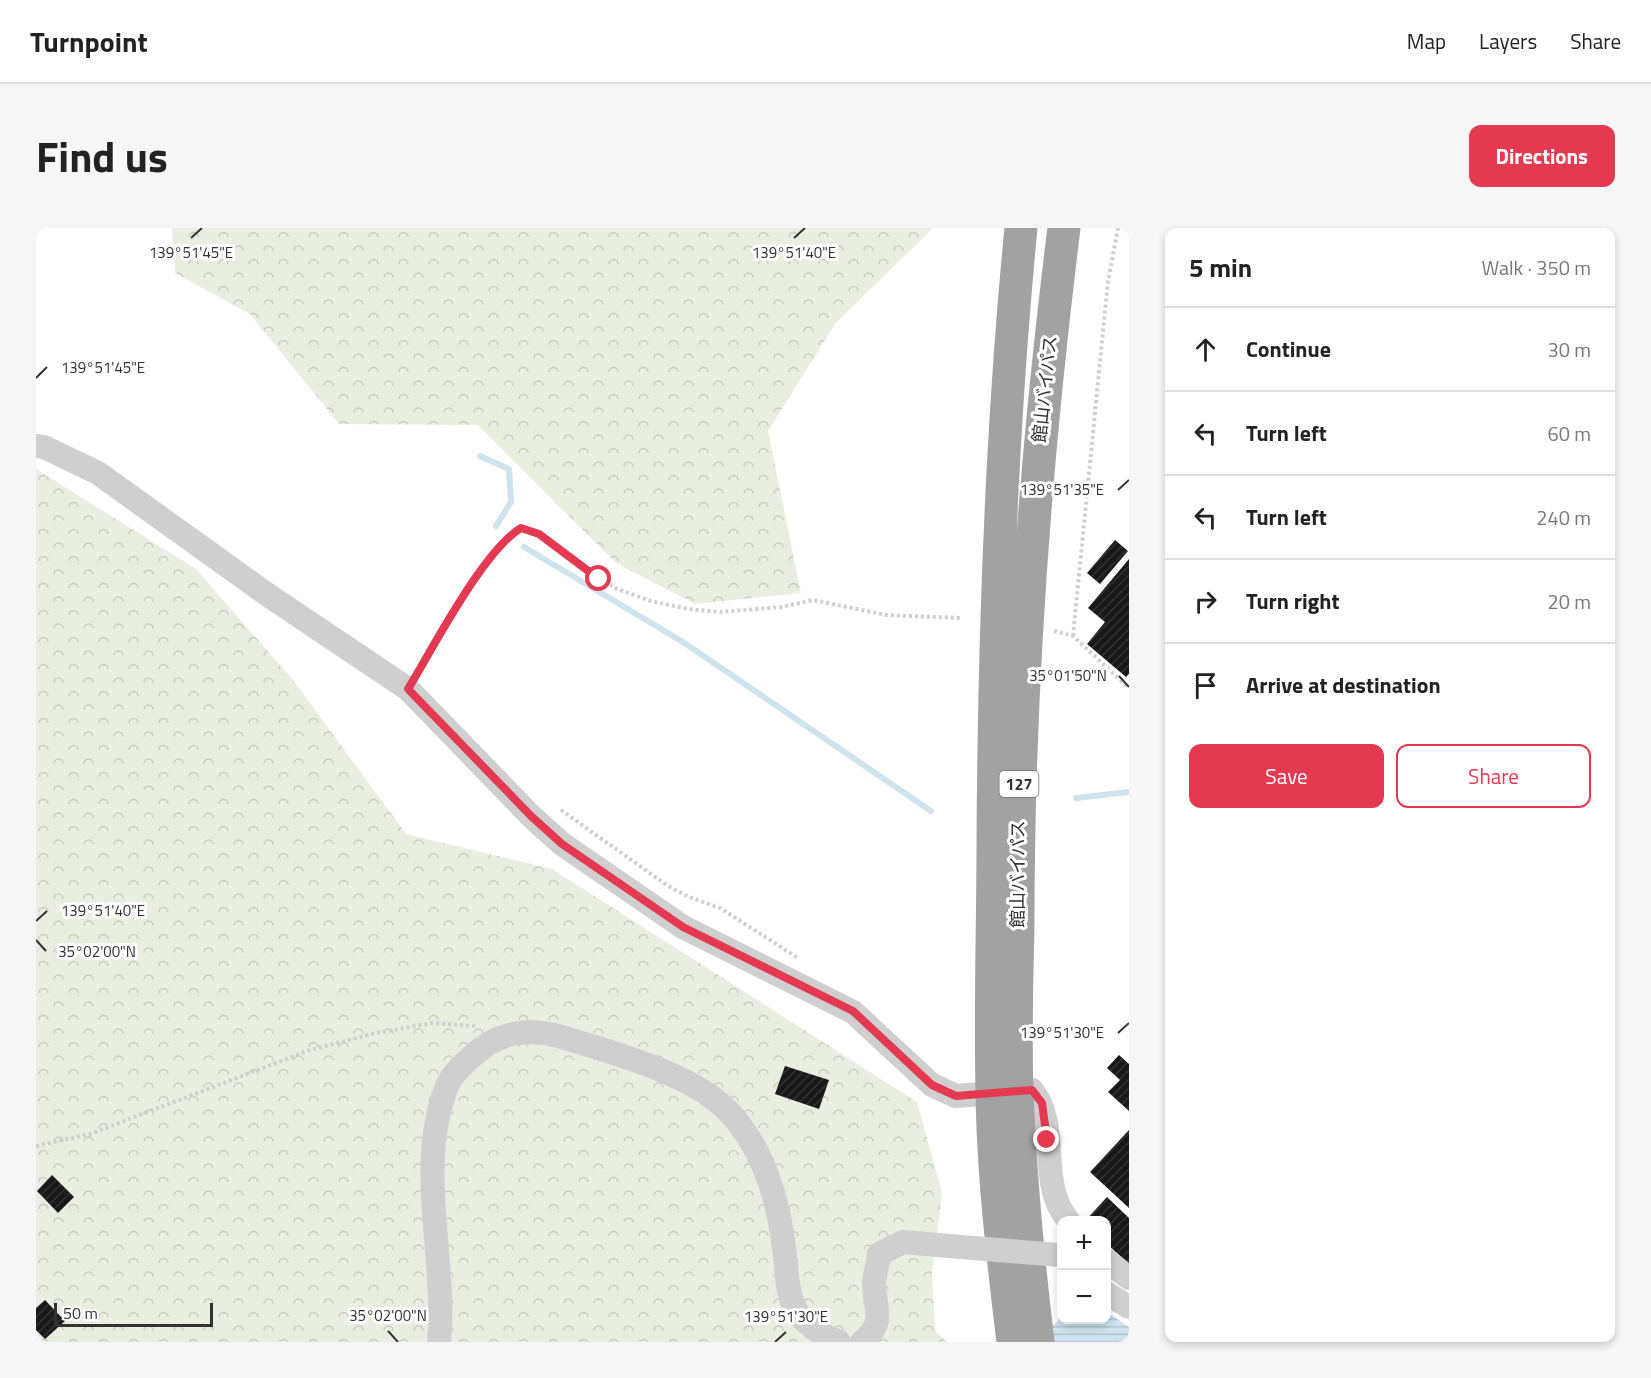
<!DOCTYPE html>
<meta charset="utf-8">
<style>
body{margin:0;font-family:"Titillium Web","Noto Sans JP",sans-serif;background:#f6f6f6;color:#222}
.controls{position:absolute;right:18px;bottom:18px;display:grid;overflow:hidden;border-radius:12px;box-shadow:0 3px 9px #0003}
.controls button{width:54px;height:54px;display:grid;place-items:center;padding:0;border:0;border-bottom:2px solid #e0e0e0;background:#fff;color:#222;font:30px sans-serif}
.scale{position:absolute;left:18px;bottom:15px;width:159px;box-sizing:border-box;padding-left:6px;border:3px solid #323232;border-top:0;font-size:16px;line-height:21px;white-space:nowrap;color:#323232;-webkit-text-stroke:4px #fff;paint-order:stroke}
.stop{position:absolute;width:18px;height:18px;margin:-14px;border:4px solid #e33951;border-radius:50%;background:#fff}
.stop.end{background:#e33951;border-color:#fff;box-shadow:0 2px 6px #0008}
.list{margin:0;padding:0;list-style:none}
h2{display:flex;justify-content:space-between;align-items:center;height:78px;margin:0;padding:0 24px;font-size:26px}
h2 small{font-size:20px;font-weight:400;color:#767676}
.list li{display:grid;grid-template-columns:39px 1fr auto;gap:18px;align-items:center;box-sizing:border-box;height:84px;padding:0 24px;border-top:2px solid #e0e0e0}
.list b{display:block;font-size:22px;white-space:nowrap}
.list em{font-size:20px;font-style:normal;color:#767676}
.actions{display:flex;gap:12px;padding:18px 24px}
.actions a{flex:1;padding:14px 0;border:2px solid #e33951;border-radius:12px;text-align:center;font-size:21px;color:#e33951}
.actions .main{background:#e33951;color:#fff}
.icon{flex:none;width:33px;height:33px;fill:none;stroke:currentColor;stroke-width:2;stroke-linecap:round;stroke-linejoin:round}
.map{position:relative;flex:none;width:1093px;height:1114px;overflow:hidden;border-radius:12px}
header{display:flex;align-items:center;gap:36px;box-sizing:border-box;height:84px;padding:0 30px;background:#fff;border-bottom:2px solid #e0e0e0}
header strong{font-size:28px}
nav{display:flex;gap:33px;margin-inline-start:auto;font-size:21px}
.intro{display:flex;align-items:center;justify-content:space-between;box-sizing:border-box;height:144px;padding:0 36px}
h1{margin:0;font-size:42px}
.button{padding:15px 27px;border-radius:12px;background:#e33951;color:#fff;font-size:21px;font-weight:700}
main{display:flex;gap:36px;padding:0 36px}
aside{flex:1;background:#fff;border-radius:12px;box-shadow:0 3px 9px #0003}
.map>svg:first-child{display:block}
.forest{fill:url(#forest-crowns)}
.water{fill:url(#water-rules)}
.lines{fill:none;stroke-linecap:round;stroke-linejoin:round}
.stream{stroke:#cde3ed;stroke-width:6}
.building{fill:url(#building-hatch)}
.path{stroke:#cfcfcf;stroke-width:4;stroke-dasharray:3 3;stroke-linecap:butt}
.minor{stroke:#cfcfcf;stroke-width:24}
.trunk{stroke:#a2a2a2;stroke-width:33}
.minor-bridge{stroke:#cfcfcf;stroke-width:24}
.route{stroke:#e33951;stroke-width:8}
.ticks{fill:none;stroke:#323232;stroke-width:2}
.labels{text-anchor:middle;stroke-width:6;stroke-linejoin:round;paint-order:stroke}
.shield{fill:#fff;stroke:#707070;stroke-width:1.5}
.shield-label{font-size:16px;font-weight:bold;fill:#323232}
.street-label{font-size:18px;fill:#323232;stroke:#fff}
.ticks-label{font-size:15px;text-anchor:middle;fill:#323232;stroke:#fff;stroke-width:6;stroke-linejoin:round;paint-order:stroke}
</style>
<header>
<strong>Turnpoint</strong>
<nav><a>Map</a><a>Layers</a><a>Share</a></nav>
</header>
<div class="intro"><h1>Find us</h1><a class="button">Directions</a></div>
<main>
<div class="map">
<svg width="1093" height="1114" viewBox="0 0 1093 1114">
<defs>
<pattern id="forest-crowns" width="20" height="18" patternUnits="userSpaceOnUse" patternTransform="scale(1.5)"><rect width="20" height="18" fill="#e8eee0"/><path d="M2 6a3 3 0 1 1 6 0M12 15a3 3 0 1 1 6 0" fill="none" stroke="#c7cdc1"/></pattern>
<pattern id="water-rules" width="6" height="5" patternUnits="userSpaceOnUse" patternTransform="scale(1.5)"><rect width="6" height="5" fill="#cde3ed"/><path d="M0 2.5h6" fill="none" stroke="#b0c3cc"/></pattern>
<pattern id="building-hatch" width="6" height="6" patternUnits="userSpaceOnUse" patternTransform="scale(1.5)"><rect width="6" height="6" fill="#191919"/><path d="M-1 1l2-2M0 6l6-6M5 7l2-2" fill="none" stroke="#323232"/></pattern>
</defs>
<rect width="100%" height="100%" fill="#fff"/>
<path class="forest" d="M136,0H897L799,96L732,203L765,365L659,376L580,335L442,197L303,196L214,86L139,45Z
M0,241L160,341L257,452L370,606L516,641L881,874L906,965L896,1046L899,1103L911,1114H0Z"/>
<path class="water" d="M1071,1084L1093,1099V1114H1017L1015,1099L1025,1090L1070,1092Z"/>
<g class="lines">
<path class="stream" d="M444,228L473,241L475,274L460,298
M488,319L647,414L895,583
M1040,570L1093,564"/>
</g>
<path class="building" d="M1079,312L1092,323L1064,356L1051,345Z
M1093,331V446L1090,449L1051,416L1069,394L1052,380Z
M1083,827L1093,836V883L1072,864L1084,852L1071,840Z
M749,838L793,852L783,881L739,866Z
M1093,902V980L1054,944Z
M16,947L38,969L22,985L1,963Z
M1071,969L1093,990V1036L1070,1015V992H1050Z
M9,1072L29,1093L9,1111L0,1102V1080Z"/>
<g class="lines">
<path class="path" d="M1018,403L1037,408L1093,460
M1037,408L1072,53L1082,0
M383,442C405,405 450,320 485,300L503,306L581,361L615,373L652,381L684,384L746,379L777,372L850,387L925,390
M525,582L632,658L653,669L684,680L762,730
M0,918L54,906L274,822L336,806L396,795L439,798"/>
<path class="minor" d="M0,218L8,219L62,245L229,365L372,461L495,588L526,616L647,699L817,784L896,857L920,868L996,862C1025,898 1001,956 1032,992
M1070,1032L1093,1050
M1070,1065L1093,1079
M403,1114C411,1031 379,939 411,858C417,844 430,834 441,824C465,803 496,800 526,809C573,823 655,846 690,881C727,918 742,970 748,1020C751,1040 750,1064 760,1082C767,1096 790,1109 803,1114
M826,1114C851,1094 838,1081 838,1054C839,1045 842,1035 843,1026L867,1014L913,1018"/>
<path class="trunk" d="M977,1114C967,1031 957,946 956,863C954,780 957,698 957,616C958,410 965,205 985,0
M1002,1114C992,1031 984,946 981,862C979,806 981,750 982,694C982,461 999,231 1028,0"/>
<path class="minor-bridge" d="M913,1018L1023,1027"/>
</g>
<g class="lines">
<path class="route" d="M563,351L503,306L485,300C447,323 397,420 372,461L495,588L526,616L647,699L817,783L896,857L920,868L996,862L1006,875L1011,912"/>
</g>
<path class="ticks" d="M155,10L166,0M758,10L769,0M0,150L11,139M1082,262L1093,252M1083,448L1093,459M0,693L11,683M0,712L10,723M1082,805L1093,795M352,1103L362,1114M739,1114L750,1104"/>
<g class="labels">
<rect class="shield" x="963.5" y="543" width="39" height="26" rx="4.5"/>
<g class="shield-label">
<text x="983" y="562">127</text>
</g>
<g class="street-label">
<text transform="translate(1009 161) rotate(-84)" y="6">館山バイパス</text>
<text transform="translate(982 646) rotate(-90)" y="6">館山バイパス</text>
</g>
</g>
<g class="ticks-label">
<text x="758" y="30">139°51'40"E</text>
<text x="155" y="30">139°51'45"E</text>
<text x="67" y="145">139°51'45"E</text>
<text x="1026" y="267">139°51'35"E</text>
<text x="1032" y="453">35°01'50"N</text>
<text x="67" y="688">139°51'40"E</text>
<text x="61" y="729">35°02'00"N</text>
<text x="1026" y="810">139°51'30"E</text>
<text x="352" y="1093">35°02'00"N</text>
<text x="750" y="1094">139°51'30"E</text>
</g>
</svg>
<div class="controls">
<button>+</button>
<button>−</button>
</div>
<div class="scale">50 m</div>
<div class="stop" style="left:563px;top:351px"></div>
<div class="stop end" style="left:1011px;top:912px"></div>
</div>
<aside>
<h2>5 min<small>Walk · 350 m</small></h2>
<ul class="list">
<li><svg class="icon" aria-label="ahead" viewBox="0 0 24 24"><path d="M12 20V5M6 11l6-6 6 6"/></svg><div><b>Continue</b></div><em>30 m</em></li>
<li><svg class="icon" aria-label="left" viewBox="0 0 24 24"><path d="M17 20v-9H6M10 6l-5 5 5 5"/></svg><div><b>Turn left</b></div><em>60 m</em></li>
<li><svg class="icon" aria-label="left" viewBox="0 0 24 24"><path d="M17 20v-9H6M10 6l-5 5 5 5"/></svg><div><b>Turn left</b></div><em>240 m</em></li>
<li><svg class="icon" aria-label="right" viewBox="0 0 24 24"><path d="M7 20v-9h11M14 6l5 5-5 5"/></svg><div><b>Turn right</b></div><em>20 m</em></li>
<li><svg class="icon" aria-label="arrive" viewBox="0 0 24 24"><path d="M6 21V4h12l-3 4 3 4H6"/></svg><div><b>Arrive at destination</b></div></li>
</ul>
<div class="actions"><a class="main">Save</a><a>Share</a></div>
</aside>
</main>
